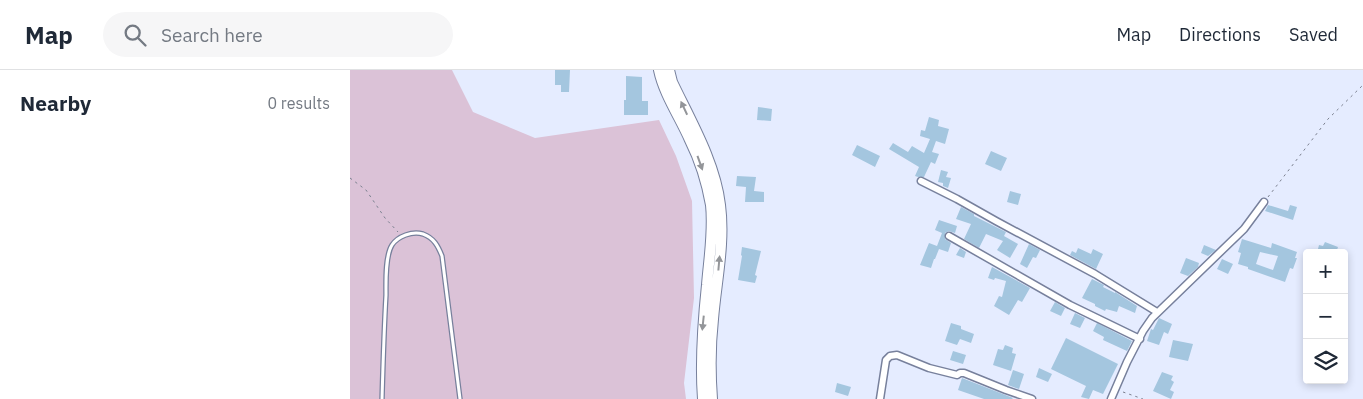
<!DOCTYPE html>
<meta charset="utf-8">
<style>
body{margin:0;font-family:"IBM Plex Sans",sans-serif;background:#f6f6f7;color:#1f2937}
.controls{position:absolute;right:15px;bottom:15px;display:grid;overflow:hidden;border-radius:5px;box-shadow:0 2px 8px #0003}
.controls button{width:45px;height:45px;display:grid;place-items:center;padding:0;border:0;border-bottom:1px solid #e0e1e3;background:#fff;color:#1f2937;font:25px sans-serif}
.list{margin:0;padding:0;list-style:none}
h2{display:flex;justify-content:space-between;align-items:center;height:65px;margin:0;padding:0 20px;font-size:21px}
h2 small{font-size:16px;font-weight:400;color:#747a83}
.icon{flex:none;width:28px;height:28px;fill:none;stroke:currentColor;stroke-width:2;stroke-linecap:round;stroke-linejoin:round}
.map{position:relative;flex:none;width:1013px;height:329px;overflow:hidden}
header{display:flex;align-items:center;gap:30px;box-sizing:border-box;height:70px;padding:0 25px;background:#fff;border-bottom:1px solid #e0e1e3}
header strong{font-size:24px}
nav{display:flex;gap:28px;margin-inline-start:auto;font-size:18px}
.search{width:350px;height:45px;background:#f6f6f7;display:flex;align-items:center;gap:12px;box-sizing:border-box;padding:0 18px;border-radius:28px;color:#747a83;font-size:19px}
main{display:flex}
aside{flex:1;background:#fff}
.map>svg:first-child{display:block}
.green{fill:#dbc2d7}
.building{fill:#a4c6df;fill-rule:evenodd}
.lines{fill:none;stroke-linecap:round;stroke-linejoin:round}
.service-casing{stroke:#77809c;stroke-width:5.5}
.minor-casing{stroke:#77809c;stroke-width:9}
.trunk-casing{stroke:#77809c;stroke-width:12}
.path{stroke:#7c8190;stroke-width:1;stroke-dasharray:2.5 4;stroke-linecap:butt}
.service{stroke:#fff;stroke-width:3}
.minor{stroke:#fff;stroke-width:6}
.trunk{stroke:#fff;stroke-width:10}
.oneway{fill:#939599}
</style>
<header>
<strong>Map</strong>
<div class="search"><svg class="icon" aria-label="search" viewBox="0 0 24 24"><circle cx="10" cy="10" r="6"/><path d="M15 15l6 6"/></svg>Search here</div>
<nav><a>Map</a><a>Directions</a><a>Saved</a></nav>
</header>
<main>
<aside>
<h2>Nearby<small>0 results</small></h2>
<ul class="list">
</ul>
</aside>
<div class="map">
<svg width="1013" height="329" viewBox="0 0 1013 329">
<rect width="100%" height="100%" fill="#e5ecff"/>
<path class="green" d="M0,0H102L123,42L185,68L309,50L326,86L342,131L344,228L334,313L336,329H0Z"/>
<path class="building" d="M205,0H220L219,22H211V15H205Z
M276,6L292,7V31H298V45H274V30H276Z
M408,37L422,39L421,51L407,50Z
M579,47L589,50L588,56L599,59L595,74L586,71L582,82L589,84L585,94L581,92L574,107H568L565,106L569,97L539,79L543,73L558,82L562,76L574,83L580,69L570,66L571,60L575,61Z
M507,75L530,86L525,97L502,85Z
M641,81L657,88L651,101L635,94Z
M591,100L598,102L596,107L601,108L598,118L593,116V113L588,112Z
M387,106L406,107L404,121L414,122V132H395L396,117L386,116Z
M660,121L671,124L668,135L657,132Z
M918,135L938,141L940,135L947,137L943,150L915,141Z
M611,137L624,144V146L656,162L654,166L668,174L660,188L647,180L653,171L636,164L629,178L614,169L621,154L606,149Z
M589,150L607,156L605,163L599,161L595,163V169L601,173L598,182L589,179L585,189H584L581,198L570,195L579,173L587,176L592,163L585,160Z
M892,169L921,178L922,173L947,182L945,188H947L943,199L940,198L935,212L898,199V197L888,194L891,183L888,182ZM910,182L928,186L923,200L906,194Z
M975,172L988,177L986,183H967L969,175L973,176Z
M679,174L690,180L686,188L683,187L677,198L670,194Z
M854,175L866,180L858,186L851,183Z
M392,177L411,181L405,205L407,206L405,213L388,210L392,186L391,185Z
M610,178L616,182L614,188L606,185Z
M728,178L741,184L743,179L753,184L746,199L720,185L722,181L726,183Z
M836,188L849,193L848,197L838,206L830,203Z
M872,189L883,194L878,204L867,199Z
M642,197L680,218L672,232L668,230L659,245L644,236L649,226L652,227L656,211L645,208L644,210L638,208Z
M742,209L754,215L753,217L765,223V222L787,236L785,243L769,236L767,242L756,239L755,241L745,236V234L732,228Z
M705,232L715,238L711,246L700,241Z
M725,243L735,248L730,258L720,254Z
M809,248L822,254L818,264L814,262L809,275L797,271L801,259L803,260Z
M601,253L611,256V259L624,264L621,273L610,269L607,275L595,271Z
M747,253L782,271L777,281L753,270L754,267L743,261Z
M716,268L768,294L753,324L743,320L739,329L731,327L736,316L701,299Z
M823,270L843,274L838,291L819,287Z
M655,275L663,278L662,283L666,284L661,301L643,295L648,279L653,280Z
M603,281L616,285L613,294L600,290Z
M689,298L702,304L698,312L686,307Z
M663,300L674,304L669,319L658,315Z
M812,302L823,306L821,310L824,312L820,320L824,322L821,329L803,321Z
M612,308L663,328L662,329H634L608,320Z
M487,313L501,317L498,326L485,322Z"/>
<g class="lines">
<defs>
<path id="service" d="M32,329C33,294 34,260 36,225C36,212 35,186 42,175C48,166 62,161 73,164C84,168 88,176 92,186L110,329"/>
<path id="minor" d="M571,111L607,129L646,151L745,204L807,242
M599,166L720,235L790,269
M530,329L536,290L540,286L547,285L579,298L607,305L610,303H614L656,320L682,329
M761,329L777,292L793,261L802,248L894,159L914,132"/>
<path id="trunk" d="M309,0C314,24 330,47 340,70C350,90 357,112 361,135C364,161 359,189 357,215C353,253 350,290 353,329
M319,0L322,12C340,50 365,92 370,135C375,173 366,212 363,249C360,276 360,302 362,329"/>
</defs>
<use href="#service" class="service-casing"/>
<use href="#minor" class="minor-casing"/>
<use href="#trunk" class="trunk-casing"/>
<path class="path" d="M0,108L16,120L35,148L48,162
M918,127L978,49L1013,15
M773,322L793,329"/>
<use href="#service" class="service"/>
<use href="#minor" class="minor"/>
<use href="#trunk" class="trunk"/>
</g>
<defs><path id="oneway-solid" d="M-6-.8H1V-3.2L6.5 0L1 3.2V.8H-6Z" transform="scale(1.25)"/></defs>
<g class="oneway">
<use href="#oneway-solid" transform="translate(334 38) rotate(-115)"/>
<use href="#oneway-solid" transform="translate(350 93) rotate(70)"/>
<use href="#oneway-solid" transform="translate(369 193) rotate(-85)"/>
<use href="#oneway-solid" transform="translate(353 253) rotate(96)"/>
</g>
</svg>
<div class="controls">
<button>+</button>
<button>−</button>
<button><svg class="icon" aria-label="layers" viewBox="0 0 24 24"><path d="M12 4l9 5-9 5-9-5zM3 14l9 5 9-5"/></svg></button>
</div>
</div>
</main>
